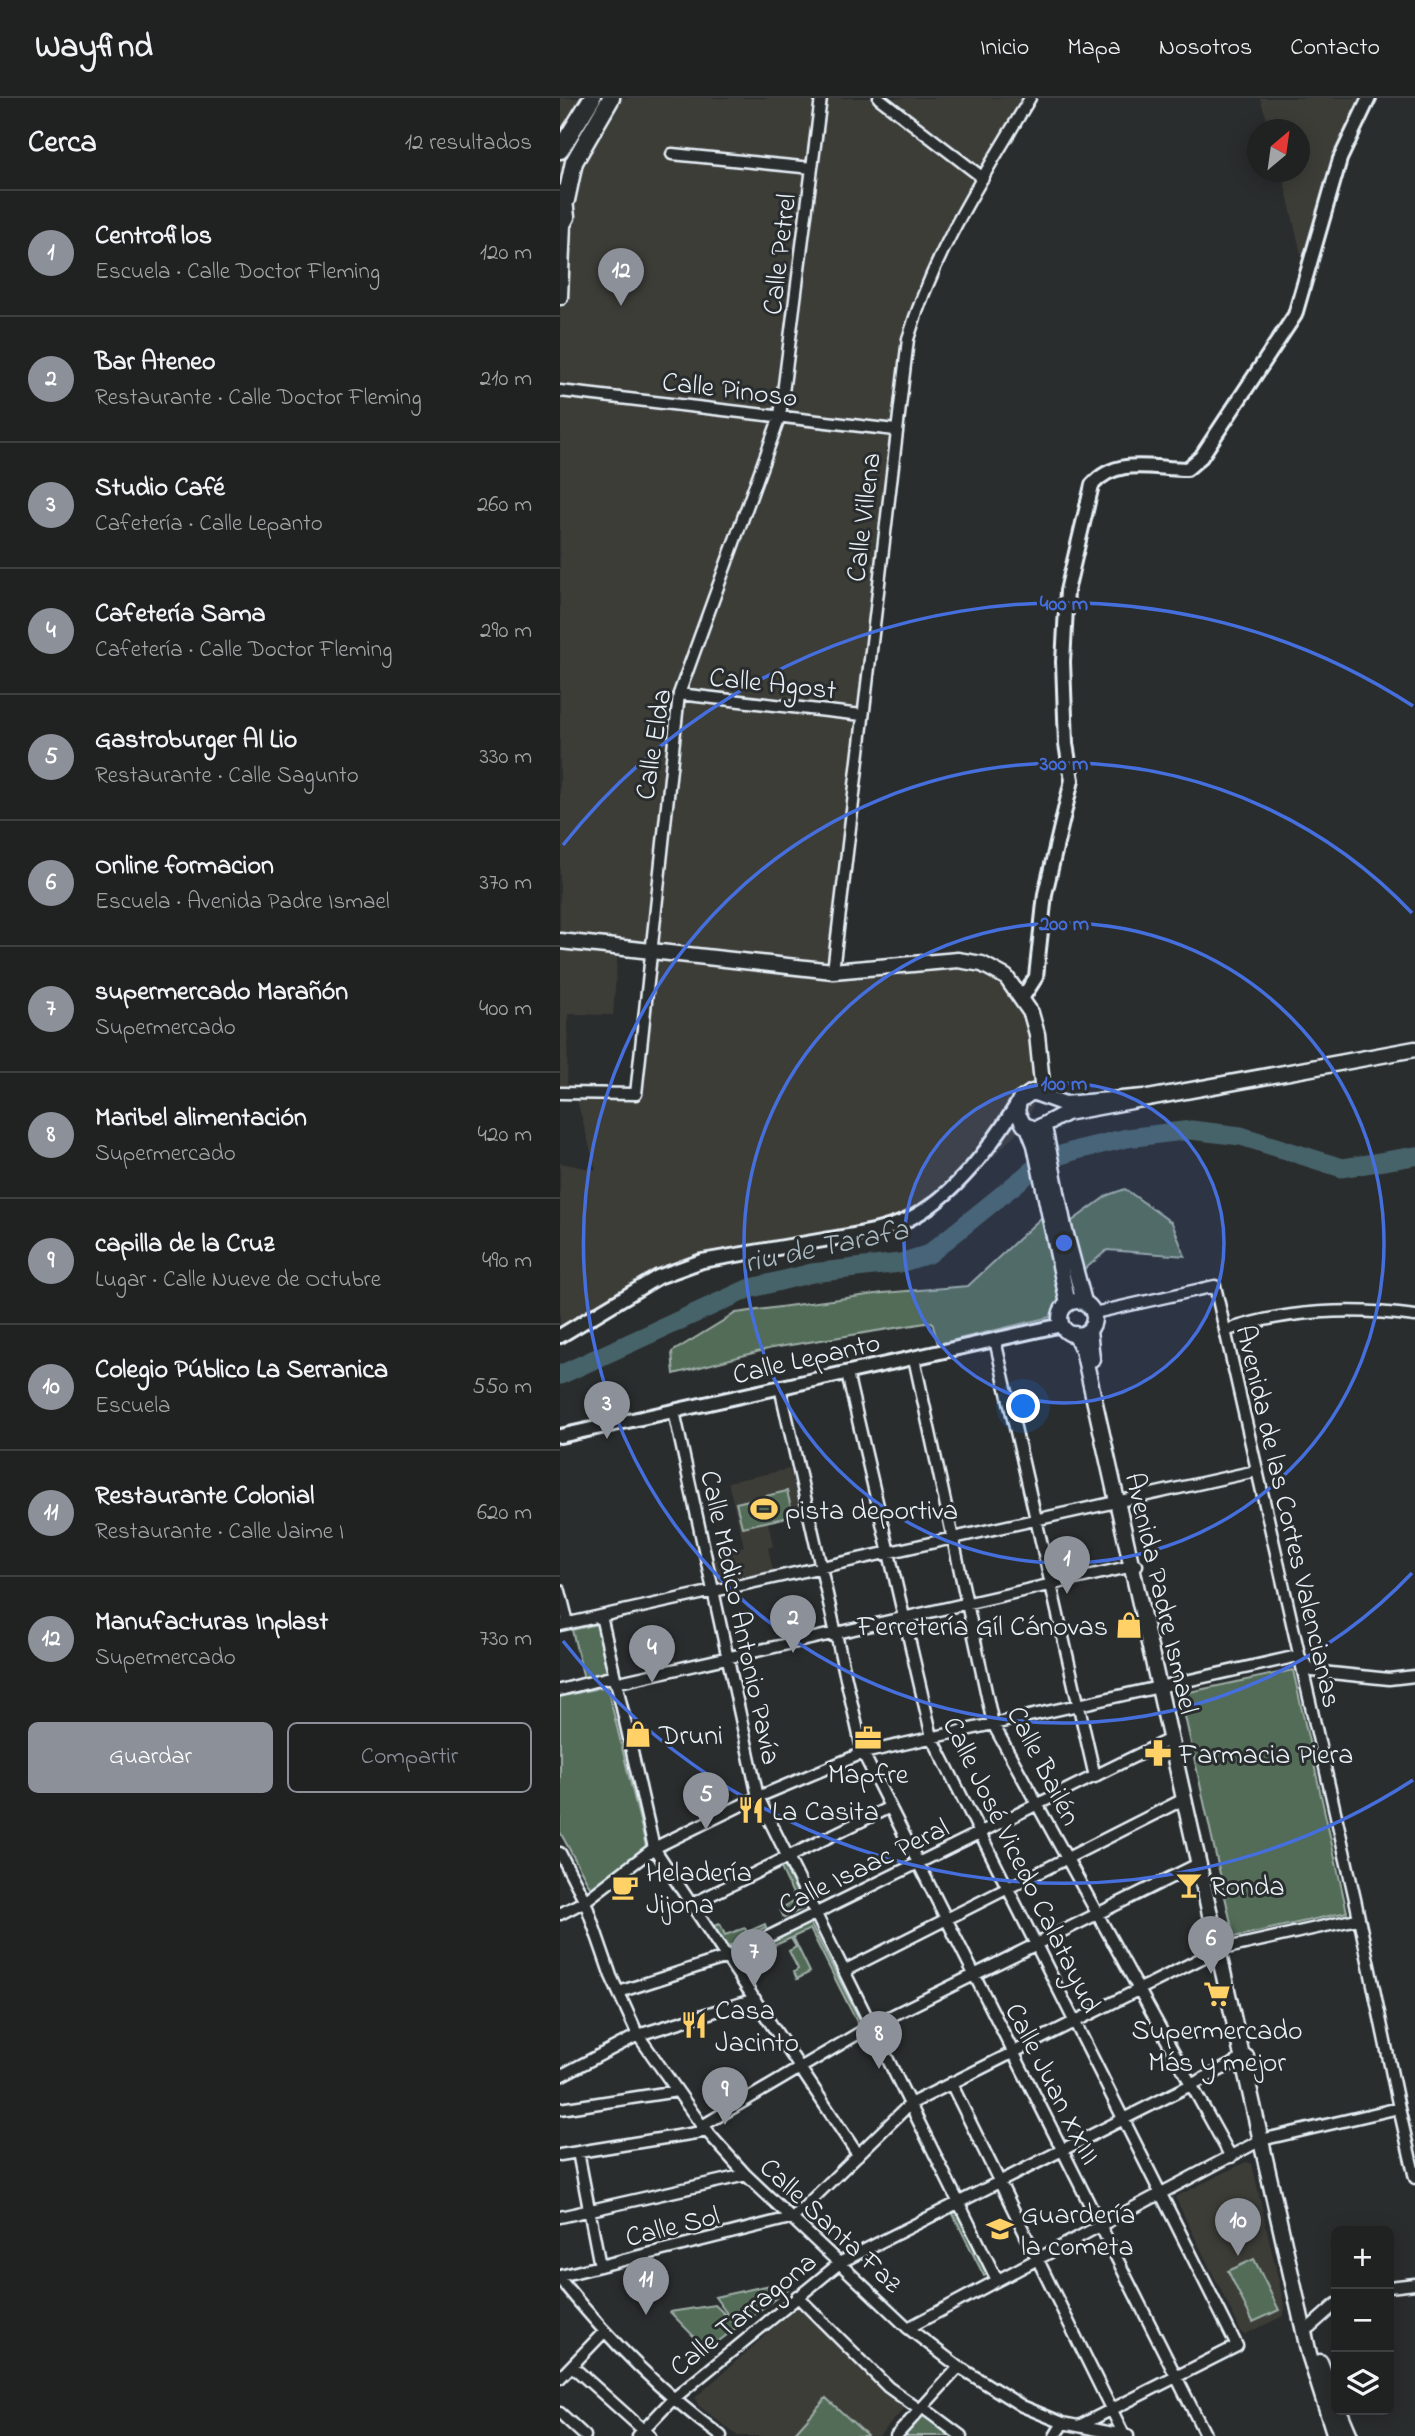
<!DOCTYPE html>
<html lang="es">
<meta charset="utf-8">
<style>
body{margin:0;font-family:"Indie Flower",sans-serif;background:#282a2a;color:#f1f3f6}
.controls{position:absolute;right:21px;bottom:21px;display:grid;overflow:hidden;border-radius:10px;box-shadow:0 4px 18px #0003}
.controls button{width:63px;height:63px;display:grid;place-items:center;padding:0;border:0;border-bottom:2px solid #3d3f40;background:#202222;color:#f1f3f6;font:35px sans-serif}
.compass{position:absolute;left:687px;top:21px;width:63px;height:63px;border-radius:50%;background:#202222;box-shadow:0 4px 18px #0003;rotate:29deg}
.you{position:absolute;left:464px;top:1309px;width:24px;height:24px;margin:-18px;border:5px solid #fff;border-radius:50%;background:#1a73e8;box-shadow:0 0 0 10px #1a73e833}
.badge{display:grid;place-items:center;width:46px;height:46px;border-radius:50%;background:#8c9099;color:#fff;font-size:23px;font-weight:700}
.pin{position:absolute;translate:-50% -58px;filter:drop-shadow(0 2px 4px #0008)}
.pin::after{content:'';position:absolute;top:37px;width:24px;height:21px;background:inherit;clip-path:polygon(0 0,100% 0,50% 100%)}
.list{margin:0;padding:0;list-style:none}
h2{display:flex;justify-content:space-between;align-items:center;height:91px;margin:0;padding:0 28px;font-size:30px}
h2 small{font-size:23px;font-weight:400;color:#a2a4a5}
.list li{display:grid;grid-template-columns:46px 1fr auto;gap:21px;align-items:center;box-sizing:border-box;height:126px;padding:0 28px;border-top:2px solid #3d3f40}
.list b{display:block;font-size:26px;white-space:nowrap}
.list p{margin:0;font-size:23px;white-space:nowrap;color:#a2a4a5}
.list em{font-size:23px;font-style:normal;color:#a2a4a5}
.actions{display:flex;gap:14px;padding:21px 28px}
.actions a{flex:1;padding:16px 0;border:2px solid #8c9099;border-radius:10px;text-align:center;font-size:24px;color:#8c9099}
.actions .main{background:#8c9099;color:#fff}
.icon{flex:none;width:38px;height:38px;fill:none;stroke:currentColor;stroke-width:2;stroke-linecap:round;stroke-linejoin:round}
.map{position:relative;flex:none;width:855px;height:2338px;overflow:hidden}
header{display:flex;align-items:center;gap:42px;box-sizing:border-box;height:98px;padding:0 35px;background:#202222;border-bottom:2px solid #3d3f40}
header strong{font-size:33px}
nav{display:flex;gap:38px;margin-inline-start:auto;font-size:24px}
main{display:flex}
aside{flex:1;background:#202222}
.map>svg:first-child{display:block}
.built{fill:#3d3c38}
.green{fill:#536c59;stroke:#9eaea8;stroke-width:2}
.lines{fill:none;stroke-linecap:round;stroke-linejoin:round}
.river{stroke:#47636b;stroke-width:19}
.minor-casing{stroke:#e8f1f8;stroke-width:15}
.tertiary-casing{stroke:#e8f1f8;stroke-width:18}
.secondary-casing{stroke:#e8f1f8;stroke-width:19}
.trunk-casing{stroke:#e8f1f8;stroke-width:21}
.minor{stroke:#2a2d2e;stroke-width:10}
.tertiary{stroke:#2a2d2e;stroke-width:12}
.secondary{stroke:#2a2d2e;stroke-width:14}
.trunk{stroke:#2a2d2e;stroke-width:16}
.ring{fill:none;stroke:#466fde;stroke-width:3.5}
.labels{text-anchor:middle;stroke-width:6;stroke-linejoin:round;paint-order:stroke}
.street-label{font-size:28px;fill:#e8f1f8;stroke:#2a2d2e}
.poi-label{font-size:28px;fill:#e8f1f8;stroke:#2a2d2e;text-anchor:start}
.water-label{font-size:30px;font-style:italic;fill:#a8b8c0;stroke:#2a2d2e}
.centre{fill:#466fde;stroke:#2a2d2e;stroke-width:3.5}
.ring-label{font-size:21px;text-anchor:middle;font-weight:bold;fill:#466fde;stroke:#2a2d2e;stroke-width:6;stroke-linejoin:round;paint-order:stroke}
</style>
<header>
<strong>Wayfind</strong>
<nav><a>Inicio</a><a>Mapa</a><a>Nosotros</a><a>Contacto</a></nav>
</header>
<main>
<aside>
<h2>Cerca<small>12 resultados</small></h2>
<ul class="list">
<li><span class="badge">1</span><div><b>Centrofilos</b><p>Escuela · Calle Doctor Fleming</p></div><em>120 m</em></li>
<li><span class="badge">2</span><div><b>Bar Ateneo</b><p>Restaurante · Calle Doctor Fleming</p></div><em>210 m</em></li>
<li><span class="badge">3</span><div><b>Studio Café</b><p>Cafetería · Calle Lepanto</p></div><em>260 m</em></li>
<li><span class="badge">4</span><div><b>Cafetería Sama</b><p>Cafetería · Calle Doctor Fleming</p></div><em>290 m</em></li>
<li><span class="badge">5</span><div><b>Gastroburger Al Lio</b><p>Restaurante · Calle Sagunto</p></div><em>330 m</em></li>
<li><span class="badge">6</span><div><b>Online formacion</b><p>Escuela · Avenida Padre Ismael</p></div><em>370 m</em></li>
<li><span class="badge">7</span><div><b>supermercado Marañón</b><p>Supermercado</p></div><em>400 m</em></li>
<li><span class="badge">8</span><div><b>Maribel alimentación</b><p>Supermercado</p></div><em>420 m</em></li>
<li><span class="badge">9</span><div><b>capilla de la Cruz</b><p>Lugar · Calle Nueve de Octubre</p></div><em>490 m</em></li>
<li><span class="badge">10</span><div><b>Colegio Público La Serranica</b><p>Escuela</p></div><em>550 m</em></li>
<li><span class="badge">11</span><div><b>Restaurante Colonial</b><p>Restaurante · Calle Jaime I</p></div><em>620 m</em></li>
<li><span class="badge">12</span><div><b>Manufacturas Inplast</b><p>Supermercado</p></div><em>730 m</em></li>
</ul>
<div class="actions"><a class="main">Guardar</a><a>Compartir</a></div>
</aside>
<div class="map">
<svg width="855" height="2338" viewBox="0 0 855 2338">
<rect width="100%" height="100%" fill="#2a2d2e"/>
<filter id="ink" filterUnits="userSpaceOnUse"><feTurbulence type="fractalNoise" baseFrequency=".0143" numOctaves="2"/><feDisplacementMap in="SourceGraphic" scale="14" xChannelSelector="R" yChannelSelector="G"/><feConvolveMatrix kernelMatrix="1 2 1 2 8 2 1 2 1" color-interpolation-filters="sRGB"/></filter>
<g filter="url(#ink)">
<path class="built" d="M0,0H470L384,146L356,214L273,872L398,862L446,879L477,936L475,1003L470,1015L455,1036L405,1089L369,1119L328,1138L147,1172L119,1181L91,1192L0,1249V1065L36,1072L15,995H76L89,853L58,850L53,917L8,916L7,995H0Z
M700,0H809L780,61L753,160L741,156L722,74H740V32L710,31Z
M230,1371L241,1417L208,1424L213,1448L208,1450L213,1473L161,1485L157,1483L153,1463L161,1460L160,1454L184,1448L168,1384Z
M686,2064L692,2066L725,2211L723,2218L685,2236L682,2235L615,2099Z
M239,2207L344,2311L319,2338H178L139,2308L135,2300Z"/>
<path class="green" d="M565,1091L612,1125L625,1158L547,1152L516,1179L504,1129L548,1097Z
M481,1120L500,1200L490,1219L378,1246L372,1224L212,1250L114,1276L112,1254L176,1215L323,1195L408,1188Z
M227,1393L233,1418L182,1429L176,1405Z
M37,1526L48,1579L25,1585L12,1532Z
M733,1572L787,1814L674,1839L620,1596Z
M47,1588L87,1752L31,1791L0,1734V1599Z
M223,1765L243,1807L242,1811L224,1820L220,1811L236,1802L221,1770L209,1776L207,1773Z
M250,1825L302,1926L299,1928L250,1831L233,1839L250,1874L237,1881L234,1874L238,1871L229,1853L236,1849L231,1840L204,1852L180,1868L177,1862Z
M160,1826L165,1837L185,1830L187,1834L205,1826L206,1829L168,1849L153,1828Z
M397,2113L428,2176L424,2178L393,2116Z
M694,2161L719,2212L693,2224L668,2173Z
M219,2185L228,2191L147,2252L110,2214L155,2207L173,2224L155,2199Z
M266,2300L307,2337L306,2338H232Z
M363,2313L396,2338H340Z"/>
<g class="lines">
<path class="river" d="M0,1277L188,1191L252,1175L340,1165L369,1156L485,1062L517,1052L567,1040L631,1032L681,1038L782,1070L855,1058"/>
<defs>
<path id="minor" d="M319,0L423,80
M112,56L252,70
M0,293L335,332
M119,596L302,617
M273,873L348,241C374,153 424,78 470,0
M0,995L76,996L119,596L220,318L261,0
M665,1233C724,1212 793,1209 855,1218
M435,1242L535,1679
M354,1260L433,1626L671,2059
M287,1275L372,1639L677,2248L519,2328
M220,1289L303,1655L646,2338
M114,1313L198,1699L437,2182
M0,1493L8,1525
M0,1527L696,1373
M55,1585L577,1467
M0,1592L54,1578
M0,1755L25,1803L94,1750L41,1518
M132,1806L330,1709
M0,1816L25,1803L51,1878L78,1937L142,2028L186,2077L348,2230L399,2269L462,2308L503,2325L568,2338
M284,1873L624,1701
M59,1894L167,1859L610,1641
M0,1978L78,1937L195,1901
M391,1985L564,2337
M839,2010L855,2080
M0,2011L117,1993
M142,2028L311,1928L638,1766
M18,2054L40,2168
M0,2057L148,2033
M298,2057L94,1750L198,1699L303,1655L738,1558L752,1573L829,1581L855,1578
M0,2119L186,2077
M0,2178L234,2119L350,2006L658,1852L797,1821
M0,2181C48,2241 99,2293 161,2338
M829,2189L855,2186
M237,2198L328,2289L360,2312
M750,2229L776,2206
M348,2230L701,2042L839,2010L795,1801L655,1188L534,1215
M12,2268L90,2338
M0,2280L43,2235
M362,2309L401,2338
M0,2315L25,2338
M78,2338L112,2302L281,2164L688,1958
M336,2338L399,2269
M495,2338L503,2325"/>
<path id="tertiary" d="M463,899L476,879L485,796L512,682L506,646L503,564L507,493L532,387C557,358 593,371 627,371L641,359L735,217L780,61L809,0
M0,1238L98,1179L142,1163C183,1156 223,1149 264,1142C291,1137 321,1134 347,1122C395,1099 432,1047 459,1003
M0,1338L502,1227"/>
<path id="secondary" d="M0,199L3,126
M0,843L273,873L398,862L422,866L446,879L471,915L477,936L483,995
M584,999L505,1006L472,994L459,1003L457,1014L464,1027L476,1031L506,1015L855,951
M468,1029L475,1047L508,1206
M484,1029L504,1129L524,1204
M500 1220a17 17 0 1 1 34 0a17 17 0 1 1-34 0Z
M529,1232L532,1261
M515,1236L523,1252L749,2256L775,2338
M760,2264L776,2305
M779,2312L790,2338"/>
<path id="trunk" d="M0,52L32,0
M6,102L14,64L51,0
M0,130L6,119L3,95"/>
</defs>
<use href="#minor" class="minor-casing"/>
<use href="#tertiary" class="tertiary-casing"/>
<use href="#secondary" class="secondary-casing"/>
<use href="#trunk" class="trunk-casing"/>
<use href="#minor" class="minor"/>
<use href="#tertiary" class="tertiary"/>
<use href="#secondary" class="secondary"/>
<use href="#trunk" class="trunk"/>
</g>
</g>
<circle cx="504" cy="1145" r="160" fill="#466fde" fill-opacity=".12"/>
<g class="ring">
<circle cx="504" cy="1145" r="160"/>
<circle cx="504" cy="1145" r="320"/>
<path d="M852 1475A480 480 0 1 1 852 815"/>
<path d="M853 1682A640 640 0 0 1 3 1543M3 747A640 640 0 0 1 853 608"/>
</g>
<defs>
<symbol id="stadium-bare" viewBox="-9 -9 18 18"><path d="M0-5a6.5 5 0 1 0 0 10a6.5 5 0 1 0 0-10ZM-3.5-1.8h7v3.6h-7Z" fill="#ffd166" stroke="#2a2d2e" stroke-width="2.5" paint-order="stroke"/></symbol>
<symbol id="shop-bare" viewBox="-9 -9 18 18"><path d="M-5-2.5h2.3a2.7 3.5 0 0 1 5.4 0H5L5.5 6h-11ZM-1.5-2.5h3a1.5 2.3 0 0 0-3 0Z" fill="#ffd166" stroke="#2a2d2e" stroke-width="2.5" paint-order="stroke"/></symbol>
<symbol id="office-bare" viewBox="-9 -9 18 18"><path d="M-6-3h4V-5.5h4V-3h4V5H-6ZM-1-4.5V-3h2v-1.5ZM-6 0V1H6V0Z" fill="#ffd166" stroke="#2a2d2e" stroke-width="2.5" paint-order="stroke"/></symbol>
<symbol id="pharmacy-bare" viewBox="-9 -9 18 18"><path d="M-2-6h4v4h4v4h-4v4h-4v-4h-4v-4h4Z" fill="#ffd166" stroke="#2a2d2e" stroke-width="2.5" paint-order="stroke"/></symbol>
<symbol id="restaurant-bare" viewBox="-9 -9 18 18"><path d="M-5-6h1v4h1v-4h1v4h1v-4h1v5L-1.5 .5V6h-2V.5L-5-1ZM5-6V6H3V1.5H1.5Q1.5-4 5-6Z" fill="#ffd166" stroke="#2a2d2e" stroke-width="2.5" paint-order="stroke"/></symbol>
<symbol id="bar-bare" viewBox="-9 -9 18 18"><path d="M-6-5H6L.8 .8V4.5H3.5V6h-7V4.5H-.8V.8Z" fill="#ffd166" stroke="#2a2d2e" stroke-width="2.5" paint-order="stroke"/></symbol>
<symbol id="cafe-bare" viewBox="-9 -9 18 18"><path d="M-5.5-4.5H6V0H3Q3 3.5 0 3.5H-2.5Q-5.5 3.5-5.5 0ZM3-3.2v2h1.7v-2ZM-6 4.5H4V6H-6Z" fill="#ffd166" stroke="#2a2d2e" stroke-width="2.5" paint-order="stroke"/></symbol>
<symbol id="supermarket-bare" viewBox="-9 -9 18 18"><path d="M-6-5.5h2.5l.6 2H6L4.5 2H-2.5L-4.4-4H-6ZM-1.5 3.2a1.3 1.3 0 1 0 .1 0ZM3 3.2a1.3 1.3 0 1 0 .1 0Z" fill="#ffd166" stroke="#2a2d2e" stroke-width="2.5" paint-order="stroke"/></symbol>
<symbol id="school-bare" viewBox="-9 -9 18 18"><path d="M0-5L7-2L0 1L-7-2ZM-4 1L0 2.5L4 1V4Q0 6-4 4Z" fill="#ffd166" stroke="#2a2d2e" stroke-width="2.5" paint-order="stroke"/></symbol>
</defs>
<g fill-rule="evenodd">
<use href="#stadium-bare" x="185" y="1392" width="38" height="38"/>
<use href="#shop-bare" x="550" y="1508" width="38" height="38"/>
<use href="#shop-bare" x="59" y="1617" width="38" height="38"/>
<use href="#office-bare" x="289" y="1621" width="38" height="38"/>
<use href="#pharmacy-bare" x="579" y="1636" width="38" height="38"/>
<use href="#restaurant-bare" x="172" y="1693" width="38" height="38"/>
<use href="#bar-bare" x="610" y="1768" width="38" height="38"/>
<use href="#cafe-bare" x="46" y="1770" width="38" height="38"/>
<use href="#supermarket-bare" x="638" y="1877" width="38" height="38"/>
<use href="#restaurant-bare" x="115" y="1908" width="38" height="38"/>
<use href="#school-bare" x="421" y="2112" width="38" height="38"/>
</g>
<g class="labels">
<g class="street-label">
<text transform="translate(218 156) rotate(-83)" y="10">Calle Petrel</text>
<text transform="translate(170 290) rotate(7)" y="10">Calle Pinoso</text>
<text transform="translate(302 419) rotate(-83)" y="10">Calle Villena</text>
<text transform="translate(213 584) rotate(6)" y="10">Calle Agost</text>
<text transform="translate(92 646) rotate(-81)" y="10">Calle Elda</text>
<text transform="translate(246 1259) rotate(-13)" y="10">Calle Lepanto</text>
<text transform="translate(730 1418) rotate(77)" y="10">Avenida de las Cortes Valencianas</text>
<text transform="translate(603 1495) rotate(77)" y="10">Avenida Padre Ismael</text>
<text transform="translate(182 1519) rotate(78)" y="10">Calle Médico Antonio Pavía</text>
<text transform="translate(485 1667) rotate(63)" y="10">Calle Bailén</text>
<text transform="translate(463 1766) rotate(64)" y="10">Calle José Vicedo Calatayud</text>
<text transform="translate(303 1767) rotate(-26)" y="10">Calle Isaac Peral</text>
<text transform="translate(494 1985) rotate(63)" y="10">Calle Juan XXIII</text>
<text transform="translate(272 2126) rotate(43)" y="10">Calle Santa Faz</text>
<text transform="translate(112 2127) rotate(-14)" y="10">Calle Sol</text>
<text transform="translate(182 2215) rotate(-39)" y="10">Calle Tarragona</text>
</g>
<g class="poi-label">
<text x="225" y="1421">pista deportiva</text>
<text x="548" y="1537" text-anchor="end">Ferretería Gíl Cánovas</text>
<text x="99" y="1646">Druni</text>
<text x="619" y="1665">Farmacia Piera</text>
<text x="308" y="1685" text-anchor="middle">Mapfre</text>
<text x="212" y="1722">La Casita</text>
<text x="86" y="1783">Heladería<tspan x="86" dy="32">Jijona</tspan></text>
<text x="650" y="1797">Ronda</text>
<text x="155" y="1921">Casa<tspan x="155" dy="32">Jacinto</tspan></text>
<text x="657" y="1941" text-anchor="middle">Supermercado<tspan x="657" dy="32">Más y mejor</tspan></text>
<text x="461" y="2125">Guardería<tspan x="461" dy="32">la cometa</tspan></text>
</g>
<g class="water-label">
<text transform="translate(266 1147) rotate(-12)" y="10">riu de Tarafa</text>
</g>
</g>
<circle cx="504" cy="1145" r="10" class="centre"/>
<g class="ring-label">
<text x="504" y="512">400 m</text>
<text x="504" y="672">300 m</text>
<text x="504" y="832">200 m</text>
<text x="504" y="992">100 m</text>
</g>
</svg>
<div class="controls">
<button>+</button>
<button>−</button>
<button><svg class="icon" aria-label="layers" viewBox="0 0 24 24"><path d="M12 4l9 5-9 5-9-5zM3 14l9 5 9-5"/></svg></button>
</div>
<svg class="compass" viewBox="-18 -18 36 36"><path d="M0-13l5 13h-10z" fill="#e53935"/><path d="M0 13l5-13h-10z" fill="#a2a4a5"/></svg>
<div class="you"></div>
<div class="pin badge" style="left:507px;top:1496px">1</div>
<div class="pin badge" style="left:233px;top:1555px">2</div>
<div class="pin badge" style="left:47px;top:1341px">3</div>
<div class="pin badge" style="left:92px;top:1585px">4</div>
<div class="pin badge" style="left:146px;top:1732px">5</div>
<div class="pin badge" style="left:651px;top:1876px">6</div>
<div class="pin badge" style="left:194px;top:1889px">7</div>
<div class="pin badge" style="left:319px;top:1971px">8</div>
<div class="pin badge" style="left:165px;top:2027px">9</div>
<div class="pin badge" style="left:678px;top:2158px">10</div>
<div class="pin badge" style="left:86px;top:2217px">11</div>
<div class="pin badge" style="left:61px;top:208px">12</div>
</div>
</main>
